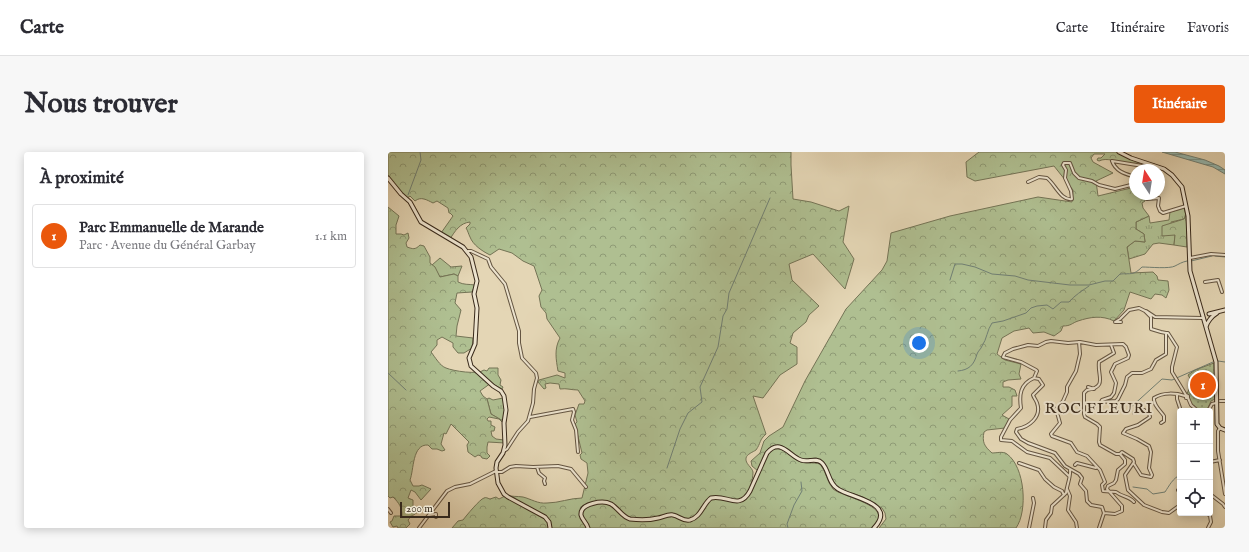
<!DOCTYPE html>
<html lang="fr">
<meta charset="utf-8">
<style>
body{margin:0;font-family:"IM FELL English",serif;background:#f7f7f7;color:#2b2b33}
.controls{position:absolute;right:12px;bottom:12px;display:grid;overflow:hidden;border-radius:4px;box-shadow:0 2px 10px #0003}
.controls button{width:36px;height:36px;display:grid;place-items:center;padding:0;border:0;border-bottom:1px solid #e1e1e2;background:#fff;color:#2b2b33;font:20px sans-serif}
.compass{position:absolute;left:741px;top:12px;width:36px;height:36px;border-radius:50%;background:#fff;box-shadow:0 2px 10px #0003;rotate:348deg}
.scale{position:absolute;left:12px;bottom:10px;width:50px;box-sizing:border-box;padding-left:4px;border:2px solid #392a1b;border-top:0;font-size:11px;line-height:14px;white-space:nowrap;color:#392a1b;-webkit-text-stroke:3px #ede4cf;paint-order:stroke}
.you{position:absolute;left:531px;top:191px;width:14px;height:14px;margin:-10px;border:3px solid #fff;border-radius:50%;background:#1a73e8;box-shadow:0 0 0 6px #1a73e833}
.badge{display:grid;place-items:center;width:26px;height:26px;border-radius:50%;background:#ea580c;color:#fff;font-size:13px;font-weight:700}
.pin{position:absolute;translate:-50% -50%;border:2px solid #fff;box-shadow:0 1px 4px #0006}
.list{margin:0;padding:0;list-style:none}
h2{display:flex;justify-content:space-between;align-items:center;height:52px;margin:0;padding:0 16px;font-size:17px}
h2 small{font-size:13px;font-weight:400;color:#7c7c81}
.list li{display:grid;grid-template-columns:26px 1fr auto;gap:12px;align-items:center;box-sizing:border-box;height:64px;margin:0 8px 8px;padding:0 8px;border:1px solid #e1e1e2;border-radius:4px}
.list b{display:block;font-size:15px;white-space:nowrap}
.list p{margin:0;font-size:13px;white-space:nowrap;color:#7c7c81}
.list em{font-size:13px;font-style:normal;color:#7c7c81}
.icon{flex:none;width:22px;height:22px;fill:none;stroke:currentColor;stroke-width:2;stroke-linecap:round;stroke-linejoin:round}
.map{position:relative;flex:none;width:837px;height:376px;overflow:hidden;border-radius:4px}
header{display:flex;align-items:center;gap:24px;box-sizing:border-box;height:56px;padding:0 20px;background:#fff;border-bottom:1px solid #e1e1e2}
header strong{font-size:19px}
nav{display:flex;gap:22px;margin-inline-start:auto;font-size:14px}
.intro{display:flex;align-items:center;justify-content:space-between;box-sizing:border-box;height:96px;padding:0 24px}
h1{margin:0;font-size:28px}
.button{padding:10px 18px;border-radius:4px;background:#ea580c;color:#fff;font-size:14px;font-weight:700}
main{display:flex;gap:24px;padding:0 24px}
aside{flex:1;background:#fff;border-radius:4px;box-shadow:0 2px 10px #0003}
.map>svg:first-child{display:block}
.grass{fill:url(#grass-tufts);stroke:#747456}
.forest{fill:url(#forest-crowns);stroke:#747456}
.park{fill:url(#park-dots);stroke:#747456}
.water{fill:url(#water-rules);stroke:#708075}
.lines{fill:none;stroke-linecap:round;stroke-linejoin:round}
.stream{stroke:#708075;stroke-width:1}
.street-casing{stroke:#645542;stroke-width:4}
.secondary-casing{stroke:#392a1b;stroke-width:5}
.street{stroke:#ede4cf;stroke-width:2}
.secondary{stroke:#ede4cf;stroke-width:3}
.labels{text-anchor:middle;stroke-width:4;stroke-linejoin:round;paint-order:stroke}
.neighbourhood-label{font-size:15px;letter-spacing:1px;fill:#392a1b;stroke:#ede4cf}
</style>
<header>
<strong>Carte</strong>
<nav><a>Carte</a><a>Itinéraire</a><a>Favoris</a></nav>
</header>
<div class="intro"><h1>Nous trouver</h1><a class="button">Itinéraire</a></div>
<main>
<aside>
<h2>À proximité<small></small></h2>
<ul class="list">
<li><span class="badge">1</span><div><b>Parc Emmanuelle de Marande</b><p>Parc · Avenue du Général Garbay</p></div><em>1.1 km</em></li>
</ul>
</aside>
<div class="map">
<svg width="837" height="376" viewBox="0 0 837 376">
<defs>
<pattern id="grass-tufts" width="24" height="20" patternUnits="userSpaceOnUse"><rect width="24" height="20" fill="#afbf91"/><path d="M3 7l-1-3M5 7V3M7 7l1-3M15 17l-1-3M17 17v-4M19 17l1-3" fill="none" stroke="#8f9b76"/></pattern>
<pattern id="forest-crowns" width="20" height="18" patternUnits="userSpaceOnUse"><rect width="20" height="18" fill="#afbf91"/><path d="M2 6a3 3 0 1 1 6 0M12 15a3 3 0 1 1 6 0" fill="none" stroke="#8f9b76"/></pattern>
<pattern id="park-dots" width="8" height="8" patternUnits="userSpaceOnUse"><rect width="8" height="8" fill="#afbf91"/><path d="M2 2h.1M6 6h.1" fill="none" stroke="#8f9b76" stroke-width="1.8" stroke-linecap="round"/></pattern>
<pattern id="water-rules" width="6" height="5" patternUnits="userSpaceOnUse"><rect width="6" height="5" fill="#95b9b1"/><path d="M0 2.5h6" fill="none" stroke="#7b978f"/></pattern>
</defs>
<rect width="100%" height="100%" fill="#e4d6b5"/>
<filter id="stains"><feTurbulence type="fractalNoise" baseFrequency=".005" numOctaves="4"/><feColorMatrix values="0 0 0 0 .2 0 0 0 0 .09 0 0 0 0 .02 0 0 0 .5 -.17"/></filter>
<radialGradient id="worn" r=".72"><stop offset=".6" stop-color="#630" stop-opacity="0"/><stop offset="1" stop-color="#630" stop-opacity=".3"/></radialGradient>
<path class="grass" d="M796,56L798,63L796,67L783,70L787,83L786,93L771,91L765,92L757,102L741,107L739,95L747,89L757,90L756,82L748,77V70L761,64L762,71L781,68L782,60Z
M52,106L63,115L74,114L70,124L66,122L52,125L44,113Z
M101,246L105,248L115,246L117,257L115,269L103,262L99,247Z"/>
<path class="forest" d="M0,0H403V13L405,47L423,50L451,59L461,54L455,90L466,107L457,137L425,102L401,112L404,128L431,154L421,163L418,170L405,181L402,191L409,195V212L392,223L375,246L365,244L378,282C371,288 373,291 368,298C365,300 359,302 358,306C357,312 364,315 365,320C365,324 364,329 363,333L365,335L379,302L385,297C397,295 401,304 410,309C416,312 425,310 432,312C438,319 439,330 445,337C454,345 512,355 483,376H64L70,369L75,368C78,364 92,347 96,346C98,345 99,346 102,347L108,345L111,347L119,343C124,345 129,344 135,345C143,347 150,352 159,351C171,351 182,346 194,346L200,321L199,311L193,307L192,303L194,301L187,272L189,270L187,263L191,252H196L197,249L190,238C183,238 179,236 172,237L171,232L162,231L157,232L158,236L156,237L150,230L151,228L169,223L177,226V221L170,219C168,207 166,197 172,186L159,167L158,161L153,155L151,144L154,138L146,114L135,109L124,101L111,97L102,103C94,99 85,93 82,85C80,81 80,79 78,76L82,72V70C72,71 67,79 62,87L53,81L65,64L62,61H61L60,56L49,49L45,51C39,48 33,44 27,49L22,44L19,46L12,40L0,25Z
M591,0H728L752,11C747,11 742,12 736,11C728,10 719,5 711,9L709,8L710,6H713L717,2H706L703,6L705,10L725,21L708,29L710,44L747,35V42H750L751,44L758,43L757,49L754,51L755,56L761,64L748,70V77L756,82L757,90L747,89L739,95L743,121L765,120L769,124L770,128L780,129L781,138L778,146L774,143L767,142L763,147L742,140L736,158L726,169C714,163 702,165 690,169C684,171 683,174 675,174L673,179L666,184L656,180L645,181L641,176L626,179L614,186L609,202L617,208L633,212L631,222L633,227L620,228L615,230V235H621L627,238L629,244H624V254L614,263L621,267L617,276L599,278L596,280C594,290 596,294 604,301C609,301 615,299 619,302C637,315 640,359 628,376H491L498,367L497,361L494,356L481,350L475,345L451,337L444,328L434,309C432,308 430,307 428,306C423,306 418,309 412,307C408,304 404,299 400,297C381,285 376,305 370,319L364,314L363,309L372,301L376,289L381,284L395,275L417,229L458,157L494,118L499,109L503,81L562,64L650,45L684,50L685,38L666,14L587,29L579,25L578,10Z
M0,55L11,64L8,73V82H13L16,83L20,81L21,86L18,91L19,95C25,97 27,98 32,93L36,94L42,105V111L47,115L52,125L66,122L70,124V130C76,133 80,132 87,133L84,140L69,141L67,151L73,158L69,174L68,184L85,186L84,196L76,201H70L65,195V191L54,185L49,188V193L43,200C47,205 52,214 58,216C65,219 90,223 96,218L99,219L101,216H110V223L113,228L112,233L115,235L114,237L103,231L92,239L95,244L99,247L103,262L115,269L114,270L111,267L101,265L99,267L100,269H103V273L107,275L106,279H103L104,284L108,287L116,288L117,291L100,290L99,295V301L102,304L99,307L94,306L93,304L90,303L87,305L80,300L79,293L81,290L63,272L58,282L56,281L53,292L57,298L54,299L49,297H44L40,293C24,292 26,318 22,328L25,334H31L34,333L43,337L33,348L27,340L23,338L20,346L25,348V358H27L36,355C32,359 23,364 20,368L22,372L18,376H10L9,374L5,375L2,370L4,369L6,364H14C14,355 11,351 5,345L2,346L0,344Z
M798,63L799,83V95L786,93L787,83L774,84V74L796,67Z"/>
<path class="park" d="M826,211L827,247L823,249L819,258C807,261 803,251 799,242L804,230L800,223L807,218Z"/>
<path class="water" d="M774,0H787L817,8L831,14L837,18V22L825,15Z"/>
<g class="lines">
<path class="stream" d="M20,43L33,8L32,0
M827,104L837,105
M803,109L824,104
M562,128L567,112H574L587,115L604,122L627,124L640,128L682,133H701L717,129H725L732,122C743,121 745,124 754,115C761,115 782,117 787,114C791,112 794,110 799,109
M830,209L837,210
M570,219C581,218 586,213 589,202C590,199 593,197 594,194C599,187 599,178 604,171L615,169L638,161L643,156L649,154L659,153L665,157L673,150H681C687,143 694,139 701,134
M0,221L18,238
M741,257L774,227L784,228L825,210
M279,316L292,277L300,261L314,250L312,235L330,195L335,164L339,157L341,141L382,46
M745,335L759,337L765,342L777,340C781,334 785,326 792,323
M400,376L399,372L406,353L414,339L413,330"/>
<defs>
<path id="street" d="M747,25C738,22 728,20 724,9L761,15L765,13
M640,30L651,25L659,26C667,32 673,49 684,47L683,39L677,26L678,18L675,13L676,11H682L686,21L691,26L704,29L711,33L727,37L747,32
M758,42V45L759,47L771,46L770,54L772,59L775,61L798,54
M80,99H83L100,107L103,115L117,132L131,179V191L134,206L148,221L149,226L146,237L145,251L140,269L130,280L119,297L116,299
M802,106L823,102L837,103
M817,130L830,128L834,140
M758,159L767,165L814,166
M733,170H727L732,167L741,158L751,156L757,159L763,165V177L773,180L778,181
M778,181H780L789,195L784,215V220L798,243
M691,190L692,202L688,219L679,235V240L675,249L668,257L672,271L663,282L664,284L683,291L689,300L699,304L712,318L717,330L714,333L715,339L728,340C734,345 741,344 746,350
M723,193L726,201L711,210C709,224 720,235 699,238L696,241V262L697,265L709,272L712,275L711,290L712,293L728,302H732
M646,226L649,219L648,218L633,210L615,205L617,201L625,197L640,193L650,194L658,190L663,189L680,191L692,190L708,193L735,192L738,195L741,203L740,206L727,212L723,220L728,231L726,241L723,245L714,248L713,250
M646,226L651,227L655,233L645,243C646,246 648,248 649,251C654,265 641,275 629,277L628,280L633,287L640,291L667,301L677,314L691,322L694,326L692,332L698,339L699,349L703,353L714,355L716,361
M646,226C632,232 631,243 633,256L622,268L613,285V288L624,289L639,300L662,306L681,324
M700,235L706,237
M789,243V247L793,259
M798,243L800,244V246H798Z
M800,246L803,253L810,259
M832,249H837
M713,250L728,249L730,247L737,233L739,225L744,221H754L763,217L768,208L778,202V181
M820,259L824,252L828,251
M142,265L185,257L186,260L184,268L188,278L190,300
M773,271L776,269V264C772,258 765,253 766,246C775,240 788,241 797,244
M832,276L830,279V299L837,342
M822,310L832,308
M631,311L651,318L657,327L666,335L674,339L676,343
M746,312L753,323L763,325L764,323L761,316L763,300L761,294L749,287L735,281L738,277L750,273L762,265L761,261L756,258L746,261
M687,313L689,311L708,316
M149,315L151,321L157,326L156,329L157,332
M108,320H114L122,315L128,314L145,315L170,314L183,317L198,335
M679,337L682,344L680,358L688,370L689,376
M790,338L792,337
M822,342L835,352L837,355
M0,357L3,361
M716,361L727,362L734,359V354L719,337L720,334L726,331L728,328L730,318L737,312V308L732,302L734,300L745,307L746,310L737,323L740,338L756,353L774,360L781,361L792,353
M819,361L822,364L823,370L820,376
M41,363L48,362V365
M31,376L59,339L67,335L82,332L108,319
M641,376L646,351L645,346
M657,376L658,368L663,361L664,354L678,341C679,333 683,324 682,318
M711,376L716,361"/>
<path id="secondary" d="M731,0L743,6L776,17L784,23L794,35L800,64L802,119L828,210L829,272L832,276L837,278
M0,26L13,42L22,50L33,70L75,95L83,105L89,129L86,142L89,156L87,192L81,206L83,214L105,234L113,239L116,244L118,258L116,271L117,293L115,301L109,310L108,316L110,331L116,342L120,345L157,365L161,370L162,376
M821,162L837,158
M818,175C819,170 824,164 829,161
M200,376C199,371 194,368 193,363C192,351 215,348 223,352C230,356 234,365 242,367C250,368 262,368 270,366C275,365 280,362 285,363C291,364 296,370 302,368C313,365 315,352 323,346C339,342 351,359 362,339L379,301C392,285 401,304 413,308C420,311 428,305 434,311C441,318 440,331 450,337C463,346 510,351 486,376"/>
</defs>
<use href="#street" class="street-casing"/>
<use href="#secondary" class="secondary-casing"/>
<use href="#street" class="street"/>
<use href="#secondary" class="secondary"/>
</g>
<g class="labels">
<g class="neighbourhood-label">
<text x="711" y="261">ROC FLEURI</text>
</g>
</g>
<rect width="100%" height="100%" filter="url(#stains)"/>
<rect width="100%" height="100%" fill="url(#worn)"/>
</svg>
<div class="controls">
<button>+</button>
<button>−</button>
<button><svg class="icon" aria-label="locate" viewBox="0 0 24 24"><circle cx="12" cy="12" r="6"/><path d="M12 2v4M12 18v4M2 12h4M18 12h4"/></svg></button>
</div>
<svg class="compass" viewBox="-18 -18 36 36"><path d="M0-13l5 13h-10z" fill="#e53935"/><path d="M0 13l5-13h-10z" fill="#7c7c81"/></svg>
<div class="scale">200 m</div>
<div class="you"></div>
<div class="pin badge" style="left:815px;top:233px">1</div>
</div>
</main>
